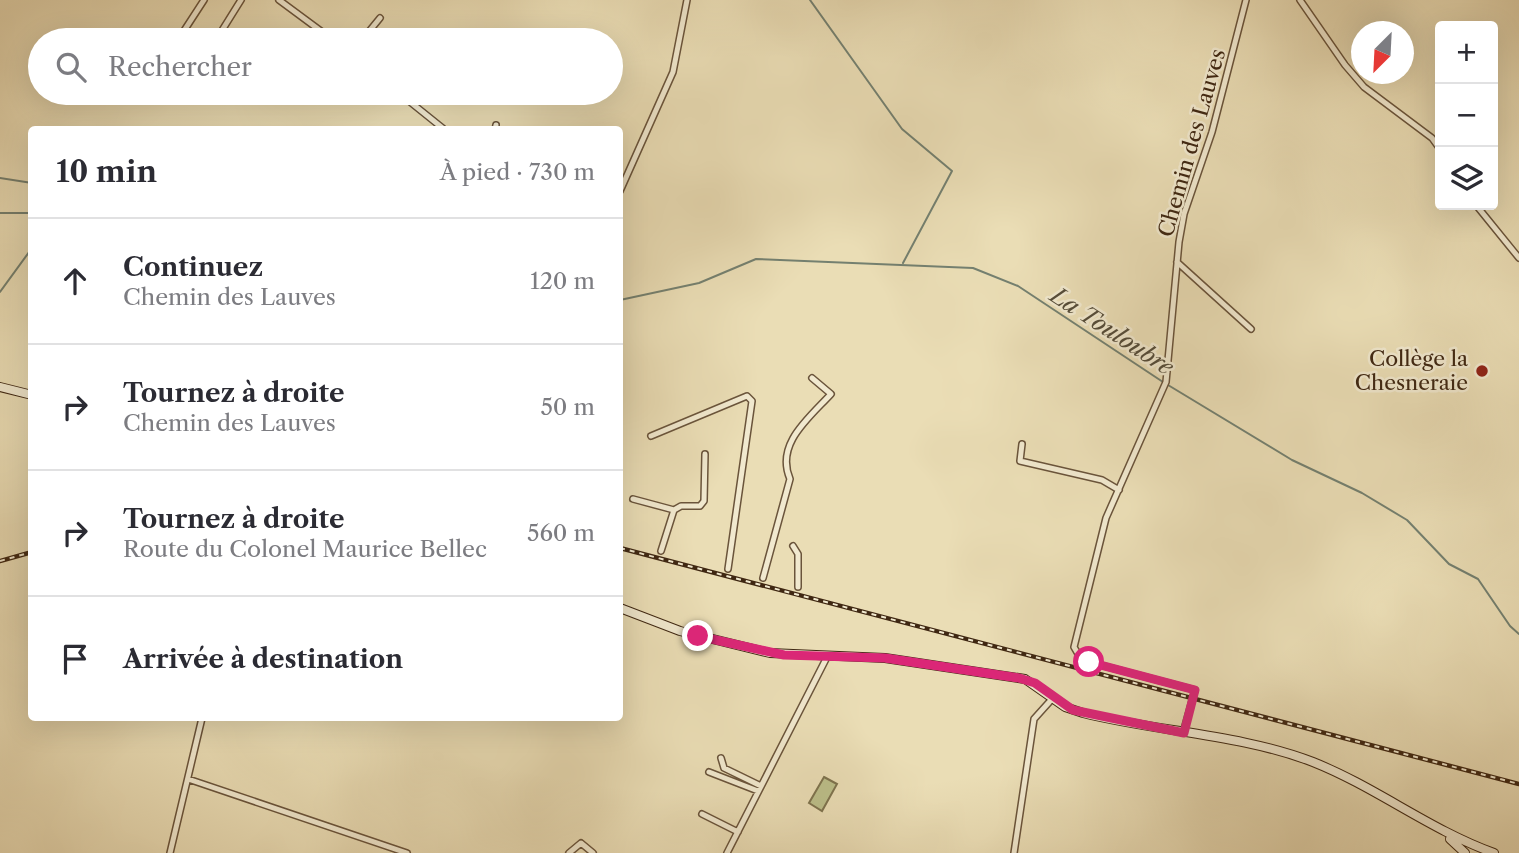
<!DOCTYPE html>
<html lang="fr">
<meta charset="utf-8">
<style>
body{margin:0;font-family:"Libre Caslon Text",serif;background:#f7f7f7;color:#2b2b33}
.controls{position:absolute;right:21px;top:21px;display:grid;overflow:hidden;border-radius:7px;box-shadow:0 7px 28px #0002}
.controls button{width:63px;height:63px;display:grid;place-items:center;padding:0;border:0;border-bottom:2px solid #e1e1e2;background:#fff;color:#2b2b33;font:35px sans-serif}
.compass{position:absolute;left:1351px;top:21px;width:63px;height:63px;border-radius:50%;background:#fff;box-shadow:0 7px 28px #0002;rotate:204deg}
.stop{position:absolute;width:21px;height:21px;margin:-16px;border:5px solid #db2777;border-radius:50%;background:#fff}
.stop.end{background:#db2777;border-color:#fff;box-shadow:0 2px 7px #0008}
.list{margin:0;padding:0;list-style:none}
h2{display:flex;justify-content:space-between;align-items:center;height:91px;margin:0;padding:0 28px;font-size:30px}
h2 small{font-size:23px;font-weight:400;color:#7c7c81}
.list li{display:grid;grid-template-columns:46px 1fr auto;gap:21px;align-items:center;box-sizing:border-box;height:126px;padding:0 28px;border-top:2px solid #e1e1e2}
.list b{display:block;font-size:26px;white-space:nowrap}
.list p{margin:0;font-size:23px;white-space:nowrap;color:#7c7c81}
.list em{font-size:23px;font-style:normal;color:#7c7c81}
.icon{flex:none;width:38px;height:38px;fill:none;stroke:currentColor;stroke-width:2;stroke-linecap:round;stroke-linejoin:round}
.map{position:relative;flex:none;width:1519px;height:853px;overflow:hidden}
.search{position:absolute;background:#fff;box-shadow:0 7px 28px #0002;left:28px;top:28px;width:595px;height:77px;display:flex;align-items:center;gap:18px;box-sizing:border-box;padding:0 24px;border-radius:38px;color:#7c7c81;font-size:26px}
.panel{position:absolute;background:#fff;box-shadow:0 7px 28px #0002;left:28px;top:126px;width:595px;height:595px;border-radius:7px}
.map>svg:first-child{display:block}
.green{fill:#bcbf8a;stroke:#7e734e;stroke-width:2}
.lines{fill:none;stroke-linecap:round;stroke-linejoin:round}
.stream{stroke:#748070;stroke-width:2}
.street-casing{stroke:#6a543b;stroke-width:8}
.secondary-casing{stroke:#3f2712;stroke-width:10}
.street{stroke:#f1e9cf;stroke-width:5}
.secondary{stroke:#f1e9cf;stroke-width:8}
.rail-casing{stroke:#3f2712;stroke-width:4.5}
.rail{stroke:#f1e9cf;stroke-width:2;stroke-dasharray:5;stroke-linecap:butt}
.route{stroke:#db2777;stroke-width:9}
.poi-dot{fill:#8f2418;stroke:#f1e9cf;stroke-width:2.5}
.labels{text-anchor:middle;stroke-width:5;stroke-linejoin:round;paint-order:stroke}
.street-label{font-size:21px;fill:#3f2712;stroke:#f1e9cf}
.poi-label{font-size:21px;fill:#3f2712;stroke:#f1e9cf;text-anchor:end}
.water-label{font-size:23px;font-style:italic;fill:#554c39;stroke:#f1e9cf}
</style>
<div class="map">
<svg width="1519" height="853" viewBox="0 0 1519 853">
<rect width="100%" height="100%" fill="#eaddb5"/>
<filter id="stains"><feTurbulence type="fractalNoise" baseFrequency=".00286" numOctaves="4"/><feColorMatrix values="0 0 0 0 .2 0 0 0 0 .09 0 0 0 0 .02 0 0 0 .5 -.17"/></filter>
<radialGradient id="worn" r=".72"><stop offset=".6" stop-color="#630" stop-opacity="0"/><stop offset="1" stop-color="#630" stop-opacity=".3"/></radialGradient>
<path class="green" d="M824,777L837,784L822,811L809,803Z"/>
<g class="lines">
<path class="stream" d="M810,0L902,129L952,171L903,263
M0,178L32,183
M0,213H32
M0,292L32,248
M620,300L699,283L756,259L973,268L1018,286L1163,382
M1168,385L1292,460L1362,493L1407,520L1449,564L1478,579L1510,626L1519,634"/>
<defs>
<path id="street" d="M279,0L333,40
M1300,0L1345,65L1364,87L1432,138L1440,149
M178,40L204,0
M216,40L241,0
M362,40L380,18
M399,93L445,130
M495,130L496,125
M620,191L673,72L687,0
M1476,205L1519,258
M1177,262L1251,329
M651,436L747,396L752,401L728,569
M1022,444L1020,461L1102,480L1119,490
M633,499L674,510L661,551
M674,510L681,506H700L704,501L705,454
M793,546L798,554V587
M763,578L790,479C775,444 809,418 831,394L812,378
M1183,733L1195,690L1089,662L1081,659L1074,647L1106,518L1166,382L1179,242L1184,214L1212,132L1246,0
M721,758L724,768L761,786
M709,772L758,791
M188,779L407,853
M702,814L738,832
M170,853L202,718
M569,853L581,843L593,853
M727,853L827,657
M1014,853L1034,719L1052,699"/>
<path id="secondary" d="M0,387L32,395
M620,608L680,631L770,653L885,658L1025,679L1065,707L1083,713C1158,732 1240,734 1313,762C1376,787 1430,830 1494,853
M1450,839L1465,853"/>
</defs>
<use href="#street" class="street-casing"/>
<use href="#secondary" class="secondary-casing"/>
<use href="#street" class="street"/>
<use href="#secondary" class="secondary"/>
<defs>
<path id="rail" d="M620,548L1519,784
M0,561L32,552"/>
</defs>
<use href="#rail" class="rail-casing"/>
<use href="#rail" class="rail"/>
</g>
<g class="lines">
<path class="route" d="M698,636L784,655L885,658L1019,678L1035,683L1073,710L1184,733L1195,690L1089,662"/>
</g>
<circle class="poi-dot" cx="1482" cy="371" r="7"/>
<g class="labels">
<g class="street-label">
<text transform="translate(1192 143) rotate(-74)" y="7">Chemin des Lauves</text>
</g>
<g class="poi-label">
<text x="1468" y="366">Collège la<tspan x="1468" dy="24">Chesneraie</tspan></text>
</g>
<g class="water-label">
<text transform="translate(1112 331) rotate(33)" y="8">La Touloubre</text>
</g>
</g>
<rect width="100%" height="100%" filter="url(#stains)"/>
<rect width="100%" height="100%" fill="url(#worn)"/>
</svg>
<div class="controls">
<button>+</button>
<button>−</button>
<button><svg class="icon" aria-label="layers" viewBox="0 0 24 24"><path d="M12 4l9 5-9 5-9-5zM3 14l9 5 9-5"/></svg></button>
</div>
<svg class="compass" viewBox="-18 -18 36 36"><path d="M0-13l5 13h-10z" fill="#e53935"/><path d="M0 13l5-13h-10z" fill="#7c7c81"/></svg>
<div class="stop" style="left:1089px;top:662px"></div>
<div class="stop end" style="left:698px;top:636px"></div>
<div class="search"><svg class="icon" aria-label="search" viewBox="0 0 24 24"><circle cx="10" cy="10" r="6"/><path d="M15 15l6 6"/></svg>Rechercher</div>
<section class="panel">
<h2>10 min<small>À pied · 730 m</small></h2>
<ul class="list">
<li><svg class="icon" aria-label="ahead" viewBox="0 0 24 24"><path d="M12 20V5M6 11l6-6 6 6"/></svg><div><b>Continuez</b><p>Chemin des Lauves</p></div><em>120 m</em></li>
<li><svg class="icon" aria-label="right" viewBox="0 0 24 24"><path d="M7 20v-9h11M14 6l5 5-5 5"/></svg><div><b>Tournez à droite</b><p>Chemin des Lauves</p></div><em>50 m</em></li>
<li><svg class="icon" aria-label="right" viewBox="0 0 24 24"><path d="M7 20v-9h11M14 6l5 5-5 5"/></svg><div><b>Tournez à droite</b><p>Route du Colonel Maurice Bellec</p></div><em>560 m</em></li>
<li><svg class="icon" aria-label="arrive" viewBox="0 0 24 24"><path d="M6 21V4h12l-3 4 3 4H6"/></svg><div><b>Arrivée à destination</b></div></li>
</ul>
</section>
</div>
